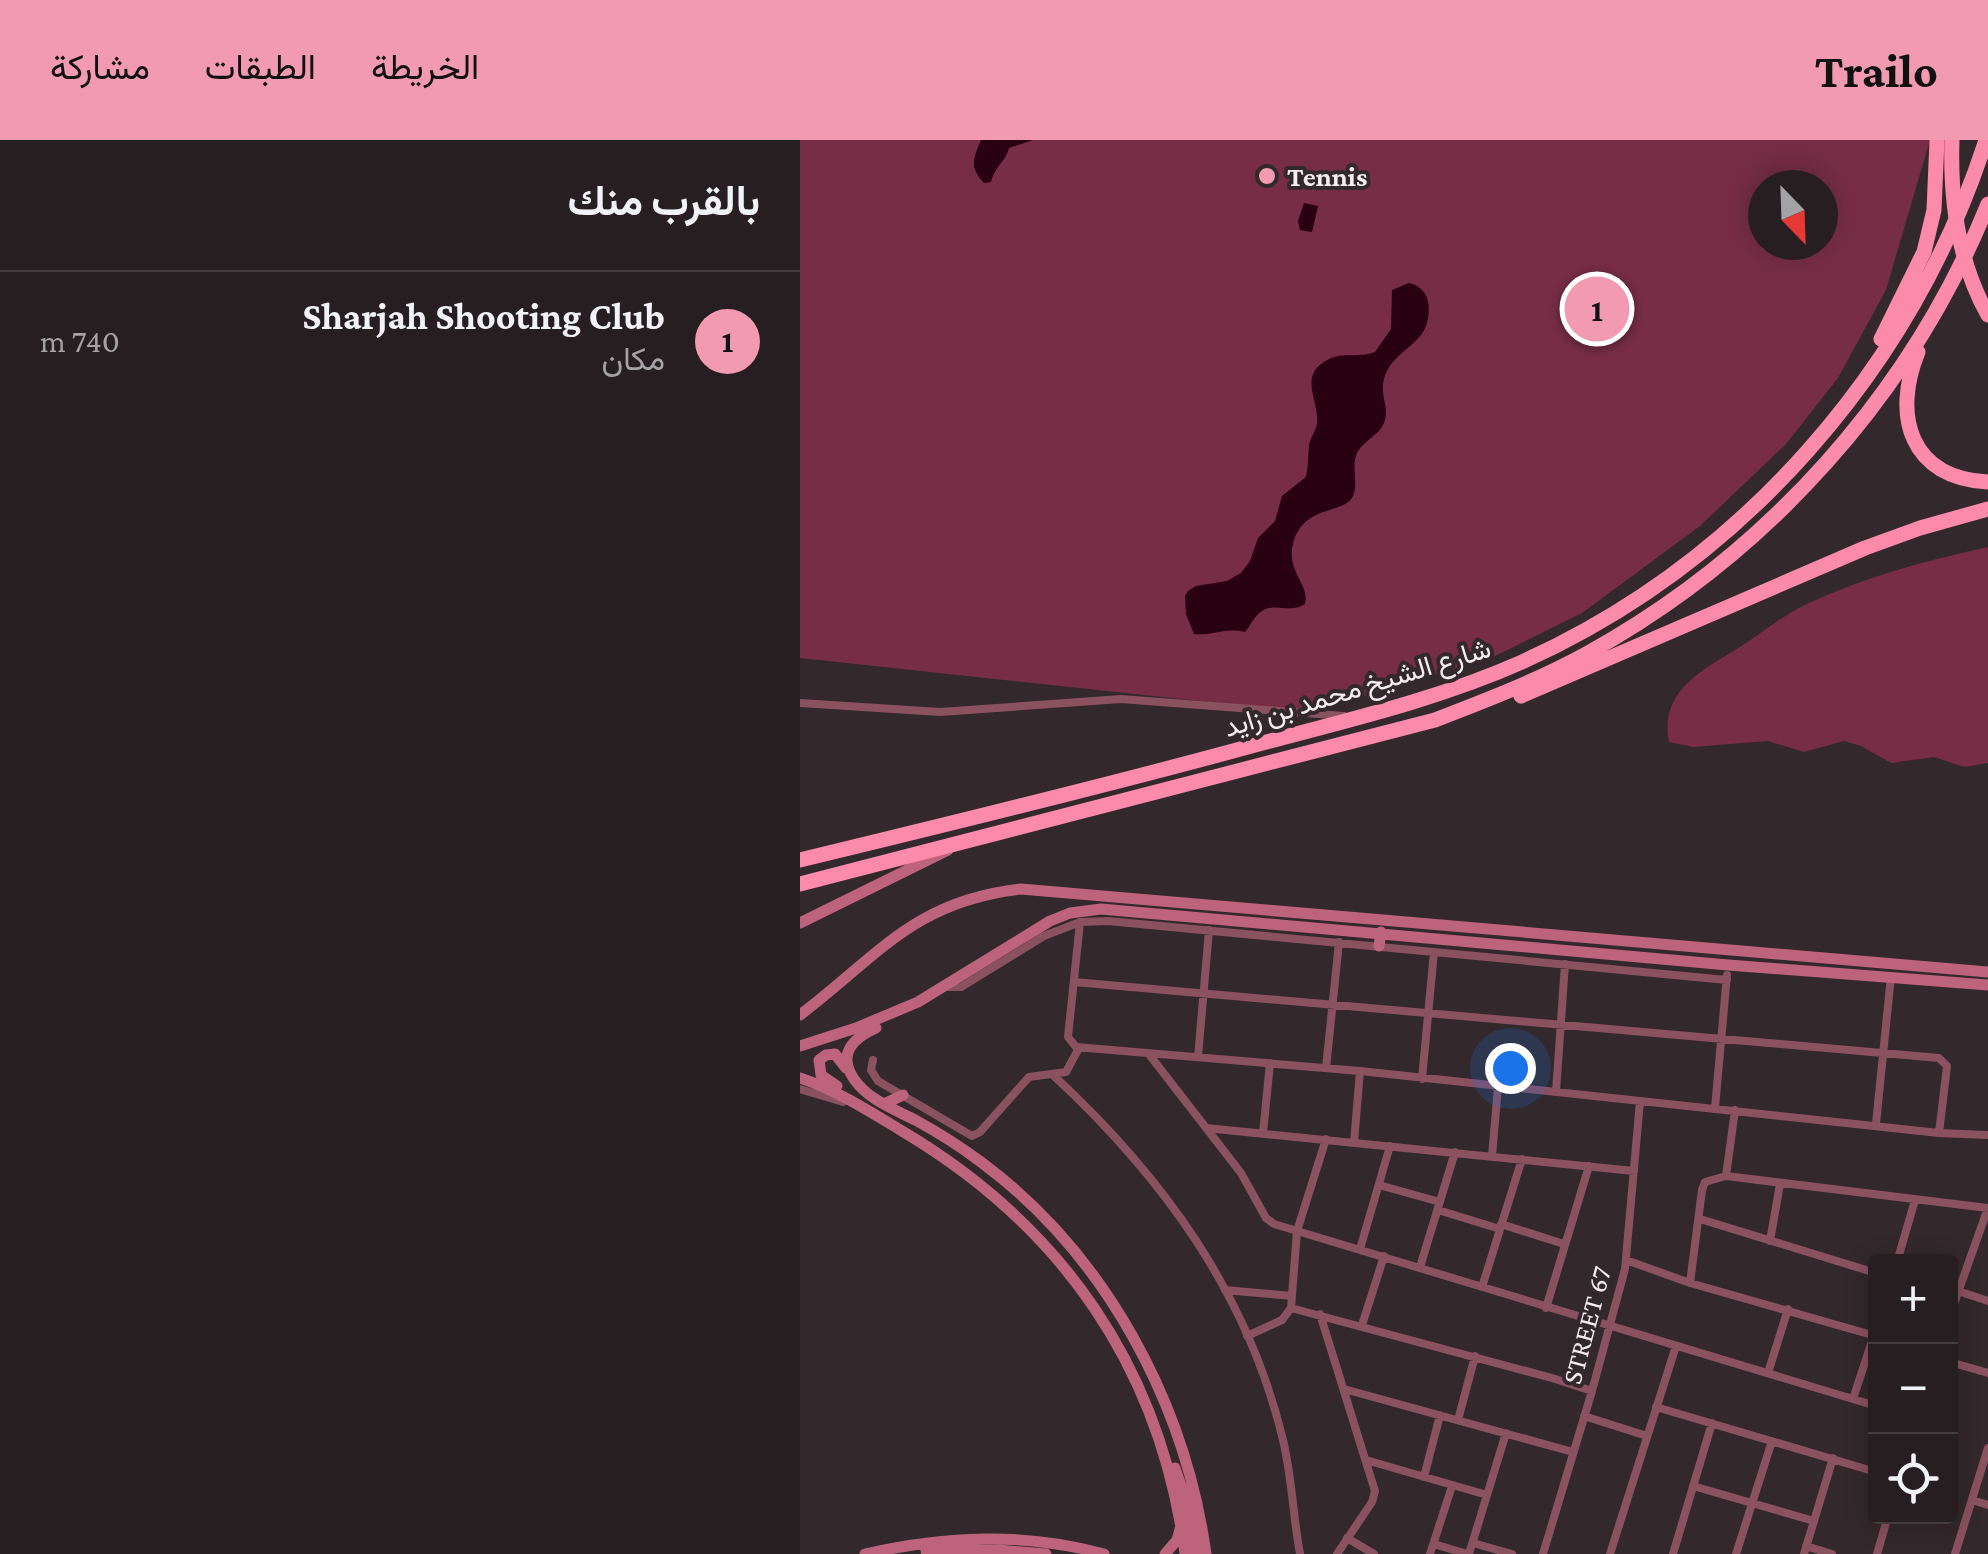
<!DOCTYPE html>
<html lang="ar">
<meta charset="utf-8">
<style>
body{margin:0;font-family:"Crimson Pro",Vazirmatn,serif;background:#322b2d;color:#f1f3f6;direction:rtl}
.controls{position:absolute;right:30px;bottom:30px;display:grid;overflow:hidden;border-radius:10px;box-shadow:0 5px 25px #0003}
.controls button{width:90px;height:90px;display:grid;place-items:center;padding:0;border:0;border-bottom:2px solid #423c3e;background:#261e20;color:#f1f3f6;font:50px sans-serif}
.compass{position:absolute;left:948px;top:30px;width:90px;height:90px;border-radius:50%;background:#261e20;box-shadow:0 5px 25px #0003;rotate:157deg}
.you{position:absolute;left:710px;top:928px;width:35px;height:35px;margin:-25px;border:8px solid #fff;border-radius:50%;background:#1a73e8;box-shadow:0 0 0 15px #1a73e833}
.badge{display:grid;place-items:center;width:65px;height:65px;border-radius:50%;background:#f19ab1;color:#111;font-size:32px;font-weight:700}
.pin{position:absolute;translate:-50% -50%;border:5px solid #fff;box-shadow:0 2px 10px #0006}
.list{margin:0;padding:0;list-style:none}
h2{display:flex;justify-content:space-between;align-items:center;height:130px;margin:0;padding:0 40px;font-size:42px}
h2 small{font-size:32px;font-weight:400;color:#a4a2a5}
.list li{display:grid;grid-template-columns:65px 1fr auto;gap:30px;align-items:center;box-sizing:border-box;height:140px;padding:0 40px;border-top:2px solid #423c3e}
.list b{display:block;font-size:38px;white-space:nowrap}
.list p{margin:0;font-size:32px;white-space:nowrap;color:#a4a2a5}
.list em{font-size:32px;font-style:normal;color:#a4a2a5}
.icon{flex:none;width:55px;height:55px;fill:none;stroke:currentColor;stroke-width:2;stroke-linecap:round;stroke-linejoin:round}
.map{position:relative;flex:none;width:1188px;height:1414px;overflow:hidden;direction:ltr}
header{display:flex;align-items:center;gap:60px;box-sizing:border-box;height:140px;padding:0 50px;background:#f19ab1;color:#111}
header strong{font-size:48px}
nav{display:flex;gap:55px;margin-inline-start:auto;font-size:35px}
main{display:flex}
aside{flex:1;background:#261e20}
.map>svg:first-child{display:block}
.green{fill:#762d45;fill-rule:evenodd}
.water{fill:#290110}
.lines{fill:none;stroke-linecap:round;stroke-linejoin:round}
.street{stroke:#8a5161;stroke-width:8}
.secondary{stroke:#be637e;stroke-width:11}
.highway{stroke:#fb8aab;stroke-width:15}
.highway-bridge{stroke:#fb8aab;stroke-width:15}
.poi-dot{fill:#f19ab1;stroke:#33282b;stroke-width:4}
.labels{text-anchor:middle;stroke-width:8;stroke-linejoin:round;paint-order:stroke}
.poi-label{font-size:28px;font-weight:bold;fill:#f5eef0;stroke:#33282b;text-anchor:start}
.street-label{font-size:28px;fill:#f5eef0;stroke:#33282b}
</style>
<header>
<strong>Trailo</strong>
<nav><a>الخريطة</a><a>الطبقات</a><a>مشاركة</a></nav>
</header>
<main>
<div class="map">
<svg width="1188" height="1414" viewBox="0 0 1188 1414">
<rect width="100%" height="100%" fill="#33282b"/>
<path class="green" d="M0,0H1130L1086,150L1038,238L986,304L900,386L782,473L695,516L511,573L0,518ZM963,45H1023V105H963Z
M1188,407V623L1164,627L1134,617L1091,623L1061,606L1044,601L1004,612L968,601L893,607L869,602C859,550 903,530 940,507C962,493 982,476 1005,465C1064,437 1125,421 1188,407Z"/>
<path class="water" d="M181,0H233L209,8C205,23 196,24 191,42L184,43C169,27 173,19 181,0Z
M504,63L518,66L512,92L500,90L498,81Z
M609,143C626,147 631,161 628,178C625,203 597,210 587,231C576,253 591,265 584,283C579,295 565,300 558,311C550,325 559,342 553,356C544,375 506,364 494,400C484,431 510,443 505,464C490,474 476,462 462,471C454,476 451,485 445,492C424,487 414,496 394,494L386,474L385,456L388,451L396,446L427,441L441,433L450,421L458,398L475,381L482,356L506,337C508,327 508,317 509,306C510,297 516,292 517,283C519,259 497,235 529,219C543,212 560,218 575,212L591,189L592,150Z"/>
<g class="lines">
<path class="street" d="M0,563L140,572L321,559L544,576
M280,782L268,897L276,907L560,931L1139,993L1188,995
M244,796L280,782L308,781L927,840
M274,842L1139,918L1147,926L1139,993
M144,847H161L244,796
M348,913L441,1033L466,1078L474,1084L1076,1266
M398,917L409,790
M73,920L71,930L78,941L172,996L180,992L229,937L266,932L279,908
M526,928L539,802
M253,935C362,1036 448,1153 483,1300C492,1338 493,1376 500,1414
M622,939L634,812
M0,949L43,962
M756,952L765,824
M915,968L927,835
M1076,984L1091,836
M406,988L834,1031
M463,993L470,923
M554,1002L560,931
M692,1016L698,947
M926,1036L935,970
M579,1045L640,1062
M638,1070L700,1089
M900,1079L1076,1133
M701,1084L764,1104
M970,1101L980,1044
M560,1109L590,1006
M826,1120L890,1143L1072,1195
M1097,1122L1115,1060
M620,1127L655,1012
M890,1143L902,1050L905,1042L926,1036L1188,1068L1150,1175
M682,1147L722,1019
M425,1150L492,1156
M1158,1151L1188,1161
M491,1168L752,1238L792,1251
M746,1168L789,1026
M520,1174L575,1351L572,1362L537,1414
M562,1185L584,1116
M447,1196L482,1180L491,1168L497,1091L526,999
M1150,1222L1188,1233
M968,1233L988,1169
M544,1249L773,1312
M1053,1259L1076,1189
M856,1267L1076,1332
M784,1276L847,1296
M658,1280L675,1216
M566,1320L687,1355
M624,1337L640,1275
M893,1346L1014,1381
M1172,1360L1188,1365
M547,1398L574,1414
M673,1403L712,1414
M634,1404L667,1414
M1006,1406L1032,1414
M630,1414L652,1346
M669,1414L706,1293
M743,1414L792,1251L825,1129L840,961
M810,1414L876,1206
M873,1414L912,1283
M936,1414L972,1301
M1004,1414L1033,1318
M1077,1414L1088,1376
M1155,1414L1188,1308"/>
<path class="secondary" d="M0,783L148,710
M579,806L581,792
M0,875C79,815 114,761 221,749L1188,832
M76,888C53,898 37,914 54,939C68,960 96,970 117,981C139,993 161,1007 181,1022C305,1114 385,1262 406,1414
M0,906L56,888L118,862L250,781L270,773L301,769L928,825L1188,845
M0,938C36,950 69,971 102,991C262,1086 361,1228 385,1414
M37,946L21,935L19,920L26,915L35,914L46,928
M84,964L103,955
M375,1328L388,1366L395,1414
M126,1411L198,1410L246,1414
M65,1414C145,1396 224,1392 304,1414
M365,1414L377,1400L381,1386"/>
<path class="highway" d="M1081,199L1124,112L1134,70L1137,0
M1118,212C1092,276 1110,338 1188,342
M721,556L1065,408L1120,388L1188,369
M0,720C145,685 289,650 433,611C530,584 630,563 722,522C942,423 1112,229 1186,0
M0,744L635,580C687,560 739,540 788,513C967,414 1111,254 1188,64"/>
<path class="highway-bridge" d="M1152,0C1150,60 1158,122 1188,175"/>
</g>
<circle class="poi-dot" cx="467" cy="36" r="10"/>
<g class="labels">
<g class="poi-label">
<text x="487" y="46">Tennis</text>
</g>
<g class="street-label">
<text transform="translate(557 547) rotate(-17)" y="10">شارع الشيخ محمد بن زايد</text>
<text transform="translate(786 1185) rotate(-75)" y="10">STREET 67</text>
</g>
</g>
</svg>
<div class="controls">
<button>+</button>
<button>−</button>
<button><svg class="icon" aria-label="locate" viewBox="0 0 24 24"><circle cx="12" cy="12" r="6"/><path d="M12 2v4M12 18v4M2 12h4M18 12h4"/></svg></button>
</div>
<svg class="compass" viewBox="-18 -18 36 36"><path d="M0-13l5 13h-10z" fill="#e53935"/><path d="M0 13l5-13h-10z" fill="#a4a2a5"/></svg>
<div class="you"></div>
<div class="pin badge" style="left:797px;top:169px">1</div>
</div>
<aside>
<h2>بالقرب منك<small></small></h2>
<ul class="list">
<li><span class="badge">1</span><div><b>Sharjah Shooting Club</b><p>مكان</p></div><em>740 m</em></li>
</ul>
</aside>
</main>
